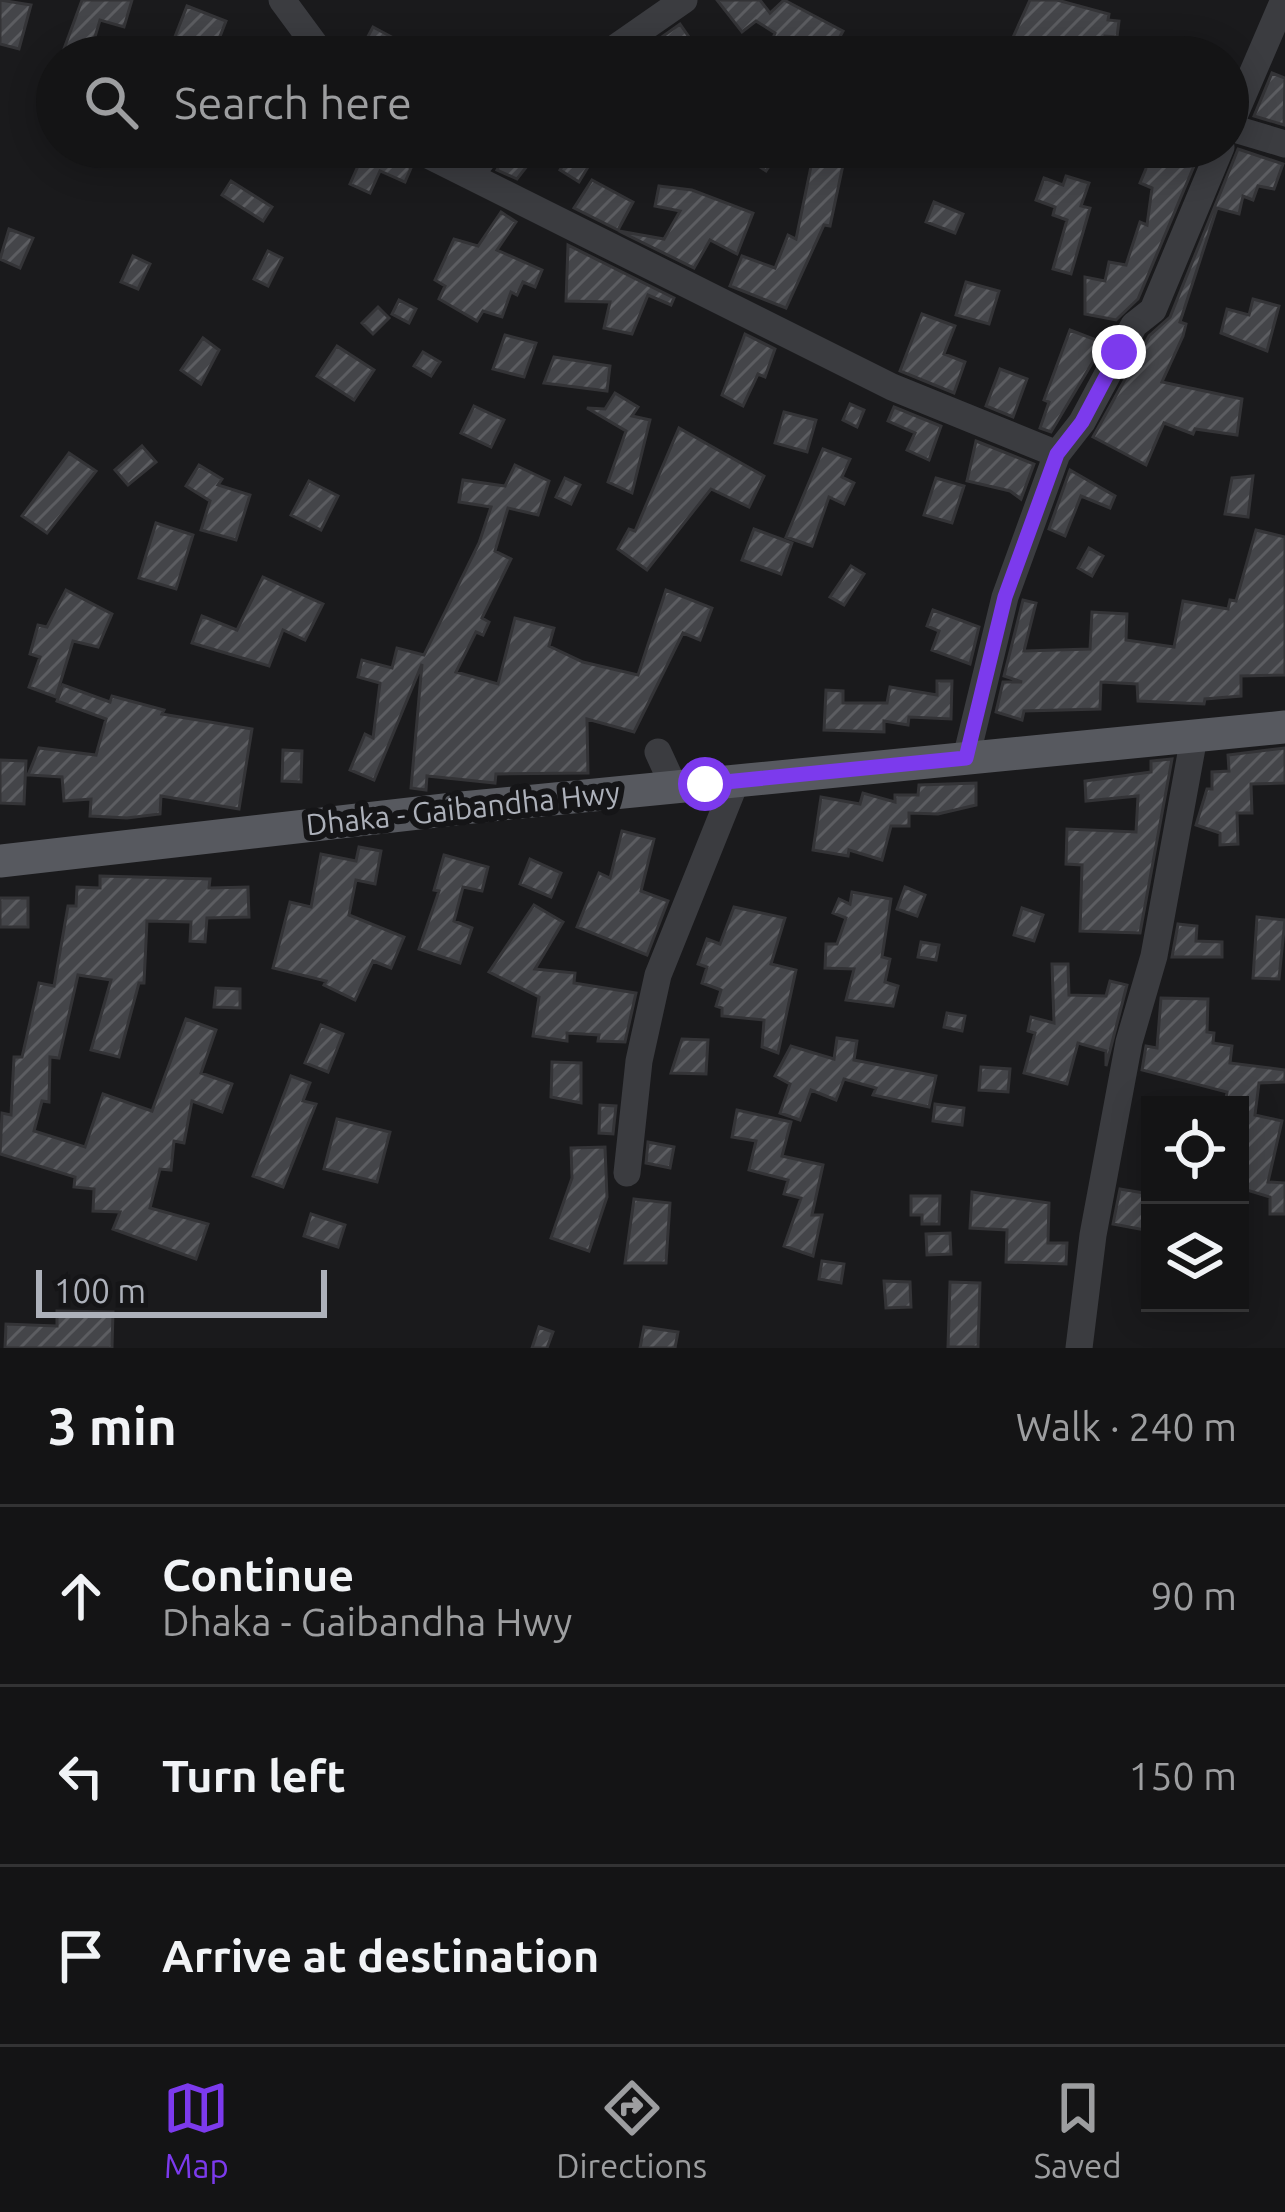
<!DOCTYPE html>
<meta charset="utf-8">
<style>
body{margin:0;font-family:Ubuntu,sans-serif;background:#1d1d1e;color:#f1f3f6}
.controls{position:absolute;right:36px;bottom:36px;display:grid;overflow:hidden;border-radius:0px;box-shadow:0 6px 30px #0003}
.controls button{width:108px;height:108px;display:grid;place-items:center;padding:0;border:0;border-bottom:3px solid #333334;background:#141415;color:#f1f3f6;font:60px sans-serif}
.scale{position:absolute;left:36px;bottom:30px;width:291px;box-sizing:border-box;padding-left:12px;border:6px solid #adb1ba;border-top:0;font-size:33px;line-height:42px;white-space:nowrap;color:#adb1ba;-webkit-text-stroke:9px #151517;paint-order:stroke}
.stop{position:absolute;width:36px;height:36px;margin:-27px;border:9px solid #7c3aed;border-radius:50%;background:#fff}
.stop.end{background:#7c3aed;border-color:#fff;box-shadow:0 3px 12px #0008}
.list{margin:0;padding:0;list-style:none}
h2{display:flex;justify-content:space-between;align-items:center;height:156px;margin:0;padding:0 48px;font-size:51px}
h2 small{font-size:39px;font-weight:400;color:#9d9ea0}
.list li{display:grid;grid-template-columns:78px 1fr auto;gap:36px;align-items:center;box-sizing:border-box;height:180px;padding:0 48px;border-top:3px solid #333334}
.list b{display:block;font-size:45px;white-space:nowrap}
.list p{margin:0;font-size:39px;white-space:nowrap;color:#9d9ea0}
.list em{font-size:39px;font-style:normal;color:#9d9ea0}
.icon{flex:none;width:66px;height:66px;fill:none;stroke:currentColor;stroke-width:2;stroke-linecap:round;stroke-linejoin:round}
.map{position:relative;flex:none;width:1285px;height:1348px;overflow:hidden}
.search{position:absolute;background:#141415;box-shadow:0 6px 30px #0003;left:36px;right:36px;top:36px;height:132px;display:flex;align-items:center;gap:30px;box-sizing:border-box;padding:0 42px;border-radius:66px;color:#9d9ea0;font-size:45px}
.sheet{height:696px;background:#141415}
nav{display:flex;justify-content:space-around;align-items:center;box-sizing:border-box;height:168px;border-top:3px solid #333334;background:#141415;font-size:33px;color:#9d9ea0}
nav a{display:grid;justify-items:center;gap:6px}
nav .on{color:#7c3aed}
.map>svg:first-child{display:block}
.building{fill:url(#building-hatch);stroke:#343437;stroke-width:3}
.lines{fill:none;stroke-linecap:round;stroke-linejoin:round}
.minor{stroke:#3b3c40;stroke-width:27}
.major{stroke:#57595f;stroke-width:33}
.route{stroke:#7c3aed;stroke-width:15}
.labels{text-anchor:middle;stroke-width:12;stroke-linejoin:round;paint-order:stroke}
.street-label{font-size:30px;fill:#adb1ba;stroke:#151517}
</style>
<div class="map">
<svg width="1285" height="1348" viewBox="0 0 1285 1348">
<defs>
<pattern id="building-hatch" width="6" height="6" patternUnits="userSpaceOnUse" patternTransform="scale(3)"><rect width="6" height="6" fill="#444549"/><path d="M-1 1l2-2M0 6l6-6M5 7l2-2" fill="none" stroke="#5c5d61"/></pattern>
</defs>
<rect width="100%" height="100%" fill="#1a1a1c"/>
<path class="building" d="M0,0L31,5L19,49L0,44Z
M82,0H132L124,27L100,20L89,57H61Z
M717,0H760L770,13L784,0L843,31L829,57H804L807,50L773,38L775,33L756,21L742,32Z
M1030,0H1057L1109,14L1108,20L1119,21L1117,37L1105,36L1102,57H1004Z
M187,6L226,21L212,57H167Z
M680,24L691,40L667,57H650L645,49Z
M373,27L401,42L393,57H357Z
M938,40L967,57H928Z
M1272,73L1285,78L1284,125L1254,116Z
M510,147H542L517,179L497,170Z
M574,147H600L579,182L560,170Z
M625,147H663L642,165Z
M731,147H782L766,171Z
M815,147H838L836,164L843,165L830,226L824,225L786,308L730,286L742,256L775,268L788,235L796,239Z
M1155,147H1202L1138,299L1116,320L1085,314V277L1105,281L1109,262L1126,265L1140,222L1147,225L1152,188L1140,183Z
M366,148L411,168L405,182L380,171L370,193L350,184Z
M1238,149L1283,164L1274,189L1258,186L1253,200L1243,196L1239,214L1217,208L1180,322L1186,324L1183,336L1162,382L1242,399L1237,435L1195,429L1193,434L1164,423L1146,465L1093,437L1149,336L1170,317Z
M1066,176L1089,183L1081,206L1090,208L1071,274L1053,269L1067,220L1053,215L1055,207L1036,200L1044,178L1063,185Z
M592,180L633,202L618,230L574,208Z
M231,181L272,207L263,221L222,195Z
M659,186L692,190L753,213L737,254L710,240L694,268L619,231L664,239L680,211L655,206Z
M934,202L963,214L955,233L926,222Z
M501,212L516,222L497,250L542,270L535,287L523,282L517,295L511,292L502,317L483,311L477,321L439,299L445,286L435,280L454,239L478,246Z
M9,229L33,238L20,268L0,259Z
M568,245L674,298L671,305L648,295L632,334L604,328L610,302L566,301Z
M268,251L282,258L268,286L254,279Z
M133,256L150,264L138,289L121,282Z
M966,282L999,291L989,324L956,315Z
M1253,299L1279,306L1267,351L1221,333L1227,309L1249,315Z
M399,300L416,309L409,323L392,314Z
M378,307L389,318L373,334L362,323Z
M922,314L955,326L944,354L965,362L954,393L900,371Z
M1070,330L1104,343L1051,432L1040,428L1049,402L1044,400Z
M745,334L775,349L765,377L758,374L743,406L722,395Z
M505,335L536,343L524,377L493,369Z
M203,338L219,350L201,384L181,370Z
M337,346L374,370L354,400L317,376Z
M423,352L440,362L431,376L414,366Z
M554,357L610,366L607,391L544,383Z
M1000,369L1027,379L1013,417L986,406Z
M615,393L638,407L632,416L650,420L632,493L608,482L626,431L587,408L605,409Z
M850,404L864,410L857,427L843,420Z
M474,406L504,420L491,447L461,433Z
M894,407L941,426L929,460L907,450L915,433L888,421Z
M784,412L816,420L807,452L775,443Z
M679,428L764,476L749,507L711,489L647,570L618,549L629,529L635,531Z
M976,441L1034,464L1021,499L1010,491L967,481Z
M142,446L156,462L128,485L115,470Z
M823,449L850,459L842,477L854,483L844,504L829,497L812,546L786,537Z
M69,453L96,471L47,533L22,516Z
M199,465L222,479L218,485L250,495L236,540L201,530L210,501L186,486Z
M515,465L549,481L538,515L508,508L495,551L511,559L482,618L489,622L483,635L476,632L456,672L498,684L515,618L554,628L549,646L583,662L638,675L666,590L712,608L700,640L683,633L634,732L587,719L588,773L496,774L495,783L427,776L426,790L411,788L422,664L374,780L350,770L365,734L373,738L380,683L358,677L362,660L392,668L397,648L424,655L479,543L491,507L459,502L463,480L505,486Z
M1070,470L1115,496L1110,508L1081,496L1065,536L1049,529Z
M1253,476L1248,517L1225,514L1232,478Z
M565,478L580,485L571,504L556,497Z
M936,478L964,486L952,523L924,515Z
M309,481L338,496L321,530L291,515Z
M156,523L193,535L176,589L139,578Z
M754,529L792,543L781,574L742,560Z
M1256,530L1285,537V675L1241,676V696L1205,699L1204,704L1138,701L1137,684L1101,682L1100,709L1024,711L1022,720L996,712L1003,682H1022L1004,676L1023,600L1036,603L1024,651L1090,649L1092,612L1127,614L1126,640L1174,647L1183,601L1228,609L1230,600L1236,601Z
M1089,548L1103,556L1092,576L1078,568Z
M851,566L864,574L844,605L830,597Z
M263,577L323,604L305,640L283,630L269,666L192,643L202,616L237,630Z
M66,590L112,614L98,647L73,641L56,697L29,687L40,657L30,654L38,625L47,627Z
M933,610L979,627L970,664L932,650L939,631L927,626Z
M937,681H952L951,719L909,717L908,725L884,721V732L824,730L826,690L843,691V703H887L890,687L937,695Z
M63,685L110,702L112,696L164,710L162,714L252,729L239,809L161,796L160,814L127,818L90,816L91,799L64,801L62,777L28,775L39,748L96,755L106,719L57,701Z
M1285,748V783L1251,784L1252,813H1237L1238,844L1220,845V833L1196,825L1207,789H1212V772L1229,771L1228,755Z
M283,750L302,751L301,782L282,781Z
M1172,759L1140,933L1080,931L1082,865L1066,864L1067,829L1136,832L1138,796L1086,801L1085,781L1151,772V761Z
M0,760L26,761L24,804L0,803Z
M976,783V805L938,814L909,813V826H891L882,860L849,850L848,856L813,850L821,797L860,804L863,793L895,802V795H918L919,785Z
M622,831L654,839L641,891L668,901L647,955L577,927L599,873L610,878Z
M359,847L381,851L375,884L356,880L349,915L404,937L391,968L373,961L355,1000L324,985L326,981L273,968L290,902L311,907L321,854L356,861Z
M444,855L488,867L482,891L463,887L454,921L472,928L460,963L419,949L439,891L434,890Z
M530,859L561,873L551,897L520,884Z
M100,876L210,879L209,888L248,887L249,917L207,918L205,942L190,941L191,922L147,921L144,983H139L119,1057L91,1050L111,980L78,975L59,1058L50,1057L49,1102L42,1101L34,1131L85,1147L103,1094L152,1111L186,1019L216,1030L201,1073L232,1084L222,1112L192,1101L184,1143L174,1141L171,1170L160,1169L150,1208L208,1224L196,1259L113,1229L120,1212L93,1211L94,1189L74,1187L75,1177L0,1154L2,1113L11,1115L14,1057H22L39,983L54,986L68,906H76L77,887L100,888Z
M905,887L925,895L917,916L897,909Z
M852,892L891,899L882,957L890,959L885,982L898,986L893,1006L846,1000L854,969L825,968L826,944H837L846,918L833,913L839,899L850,904Z
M0,898H28V927H0Z
M534,905L563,922L535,969L575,973L574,983L636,993L625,1042L598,1041L599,1035L567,1033V1041L533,1036L539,997L489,972Z
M734,907L785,918L771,964L796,970L778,1053L762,1047L764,1020L722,1016V1008L716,1006L721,990L702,983L707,967L698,964L707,939L720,944Z
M1022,908L1043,915L1034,941L1014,935Z
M1257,917L1285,920L1279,979L1253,978Z
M1178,924L1197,926L1196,941L1222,942V957H1172Z
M921,942L939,945L936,960L918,957Z
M1052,964H1068L1069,995L1106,996L1110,981L1127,985L1106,1066V1051L1078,1043L1067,1084L1024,1073L1035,1033L1028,1031L1031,1017L1054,1023Z
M216,988L240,989V1008L214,1007Z
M1161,998L1208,999L1207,1032L1214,1033L1213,1043L1232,1046L1230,1063L1285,1070V1082L1259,1083L1255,1115L1282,1121L1268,1182L1285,1183V1214H1270V1197L1240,1188V1105H1225L1227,1092L1142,1070L1146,1046L1157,1048Z
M947,1013L965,1016L962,1031L944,1027Z
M321,1025L343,1034L328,1072L305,1063Z
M837,1038L857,1041L854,1060L936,1076L929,1107L873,1095L876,1088L844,1079L836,1100L811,1090L800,1120L780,1113L790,1084L775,1076L791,1046L834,1059Z
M682,1039L708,1040L706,1074L671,1073Z
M552,1062L581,1063V1103L551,1097Z
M981,1067L1010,1069L1008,1092L979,1090Z
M291,1076L310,1083L303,1101L316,1104L283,1187L253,1176Z
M935,1104L964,1108L962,1125L933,1121Z
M600,1105L616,1106L613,1134L599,1133Z
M737,1110L791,1122L782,1156L823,1165L812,1215H822L813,1256L784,1246L801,1198L784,1194L788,1180L749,1170L756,1141L732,1137Z
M337,1119L390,1132L377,1182L324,1169Z
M648,1142L674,1147L670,1168L646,1163Z
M605,1147L607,1197L589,1251L551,1238L572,1178L571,1148Z
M1120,1189L1150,1194V1231L1113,1224Z
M972,1192L1049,1203L1048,1243H1067L1066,1264L1006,1262L1007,1230L970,1228Z
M911,1196H940L939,1224H922V1215H911Z
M634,1199L670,1203L666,1263H625Z
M311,1214L345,1225L338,1247L304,1236Z
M950,1233L951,1254L927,1255L926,1234Z
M822,1261L844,1264L841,1283L819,1279Z
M884,1281L910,1282L911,1307L886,1308Z
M950,1282L980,1283L978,1347H948Z
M57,1311L113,1312L112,1348H5L6,1324L57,1326Z
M539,1327L553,1332L547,1348H532Z
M644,1327L678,1332L675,1348H640Z"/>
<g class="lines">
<path class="minor" d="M282,0L324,57
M602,57L684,0
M1228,127L1285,144
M1228,130L1283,2
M412,147L892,387L1057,454
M472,173L492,147
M658,752L674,787
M966,758L1005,597L1057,454L1082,422L1134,325L1153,310L1221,147
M627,1173L639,1061L658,975L736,781
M1079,1348L1093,1235L1129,1042L1154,956L1194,737"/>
<path class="major" d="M0,861L462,808L1285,727"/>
</g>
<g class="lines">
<path class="route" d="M705,784L966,758L1005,597L1057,454L1082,422L1119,352"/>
</g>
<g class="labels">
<g class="street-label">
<text transform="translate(463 809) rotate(-6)" y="10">Dhaka - Gaibandha Hwy</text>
</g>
</g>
</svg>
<div class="controls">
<button><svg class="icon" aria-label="locate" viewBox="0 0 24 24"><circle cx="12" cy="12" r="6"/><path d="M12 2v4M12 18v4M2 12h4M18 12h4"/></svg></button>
<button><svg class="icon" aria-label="layers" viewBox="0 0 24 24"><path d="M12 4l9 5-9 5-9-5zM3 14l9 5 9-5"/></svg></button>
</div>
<div class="scale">100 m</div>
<div class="stop" style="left:705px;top:784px"></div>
<div class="stop end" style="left:1119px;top:352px"></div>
<div class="search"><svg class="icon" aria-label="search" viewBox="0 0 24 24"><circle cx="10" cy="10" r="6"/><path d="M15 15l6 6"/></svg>Search here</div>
</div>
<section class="sheet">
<h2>3 min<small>Walk · 240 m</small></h2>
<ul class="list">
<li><svg class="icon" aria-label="ahead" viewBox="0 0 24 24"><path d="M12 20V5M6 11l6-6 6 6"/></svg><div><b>Continue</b><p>Dhaka - Gaibandha Hwy</p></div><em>90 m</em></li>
<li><svg class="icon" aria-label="left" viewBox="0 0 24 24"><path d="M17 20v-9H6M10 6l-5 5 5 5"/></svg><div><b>Turn left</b></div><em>150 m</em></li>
<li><svg class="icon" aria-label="arrive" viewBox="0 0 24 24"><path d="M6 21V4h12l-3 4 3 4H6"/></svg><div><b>Arrive at destination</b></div></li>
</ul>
</section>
<nav>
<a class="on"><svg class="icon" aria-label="map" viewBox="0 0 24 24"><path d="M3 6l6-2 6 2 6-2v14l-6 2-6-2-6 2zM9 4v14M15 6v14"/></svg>Map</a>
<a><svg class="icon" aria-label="directions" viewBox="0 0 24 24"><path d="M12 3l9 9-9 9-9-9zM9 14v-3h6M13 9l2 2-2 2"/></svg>Directions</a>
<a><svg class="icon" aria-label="saved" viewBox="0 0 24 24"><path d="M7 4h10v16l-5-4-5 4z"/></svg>Saved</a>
</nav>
